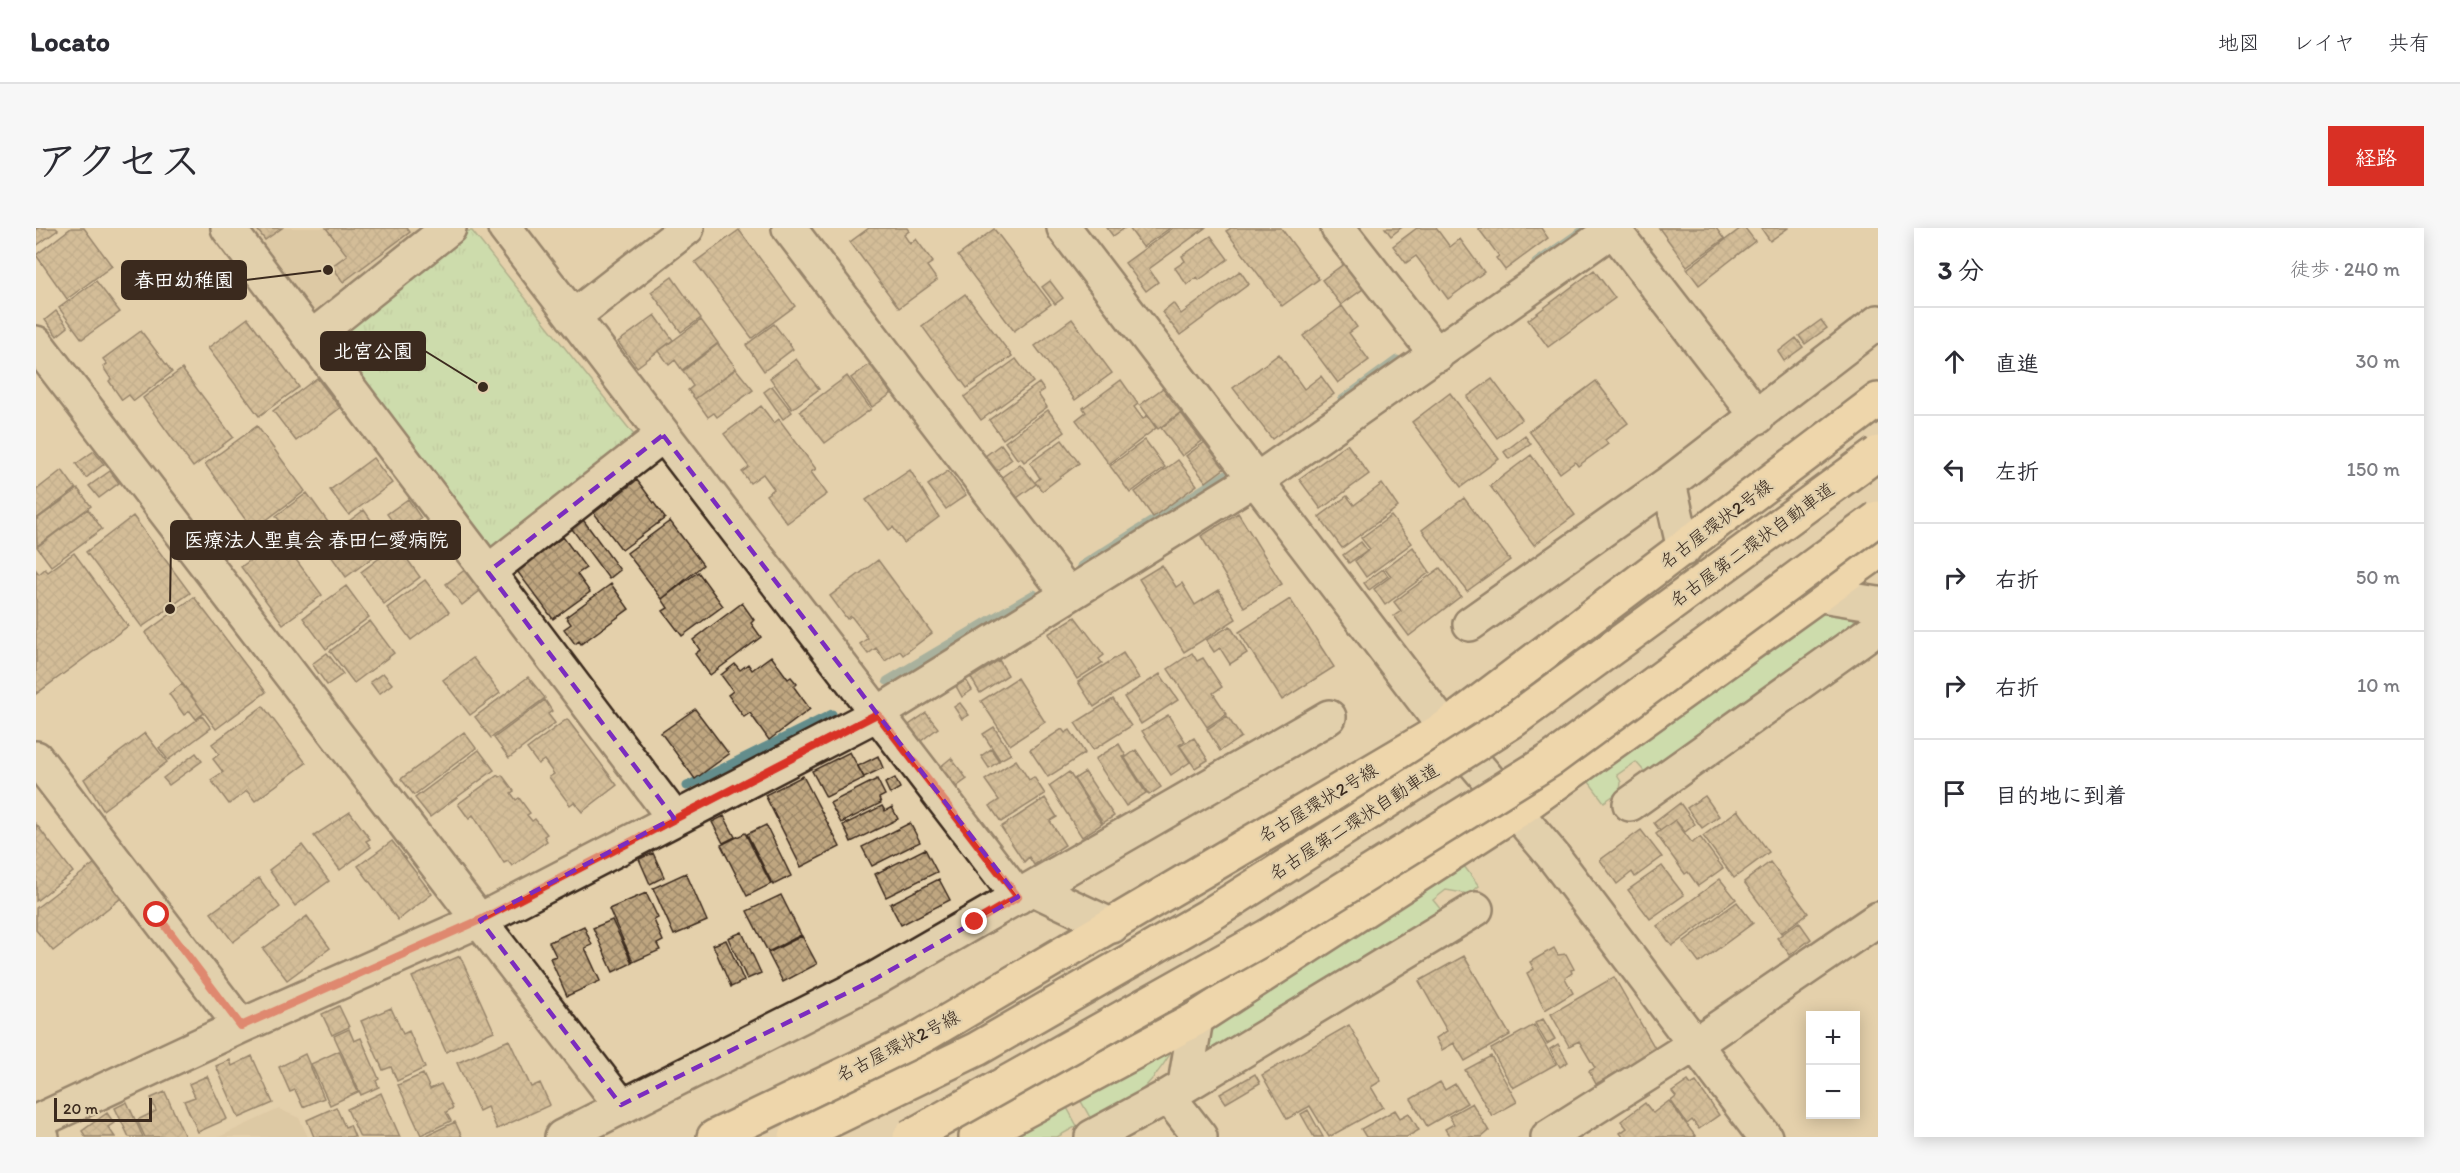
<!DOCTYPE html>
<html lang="ja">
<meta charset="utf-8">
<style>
body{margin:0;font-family:Itim,"Klee One",sans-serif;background:#f7f7f7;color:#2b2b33}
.controls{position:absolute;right:18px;bottom:18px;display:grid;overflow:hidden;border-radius:0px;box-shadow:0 3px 15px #0003}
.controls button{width:54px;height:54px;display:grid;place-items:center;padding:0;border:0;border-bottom:2px solid #e1e1e2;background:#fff;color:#2b2b33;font:30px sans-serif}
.scale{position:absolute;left:18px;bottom:15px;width:98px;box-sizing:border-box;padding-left:6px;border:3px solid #3b2a1e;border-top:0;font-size:16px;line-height:21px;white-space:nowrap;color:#3b2a1e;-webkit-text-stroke:4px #e1d0ad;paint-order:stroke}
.stop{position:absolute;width:18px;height:18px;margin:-14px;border:4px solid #d93025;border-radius:50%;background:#fff}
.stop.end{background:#d93025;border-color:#fff;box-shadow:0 2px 6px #0008}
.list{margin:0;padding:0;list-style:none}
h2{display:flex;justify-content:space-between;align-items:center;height:78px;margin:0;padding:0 24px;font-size:26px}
h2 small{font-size:20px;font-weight:400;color:#7c7c81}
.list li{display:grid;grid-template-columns:39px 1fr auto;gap:18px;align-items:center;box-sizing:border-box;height:108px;padding:0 24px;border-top:2px solid #e1e1e2}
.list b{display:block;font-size:22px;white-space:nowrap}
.list em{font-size:20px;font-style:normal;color:#7c7c81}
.icon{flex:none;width:33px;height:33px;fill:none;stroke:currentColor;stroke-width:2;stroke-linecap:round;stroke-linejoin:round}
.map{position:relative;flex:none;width:1842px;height:909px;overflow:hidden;border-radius:0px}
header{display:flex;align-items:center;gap:36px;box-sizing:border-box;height:84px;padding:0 30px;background:#fff;border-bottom:2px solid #e1e1e2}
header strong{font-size:28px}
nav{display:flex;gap:33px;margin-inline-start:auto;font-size:21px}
.intro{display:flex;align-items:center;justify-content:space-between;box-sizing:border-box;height:144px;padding:0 36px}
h1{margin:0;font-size:42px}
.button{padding:15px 27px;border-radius:0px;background:#d93025;color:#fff;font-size:21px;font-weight:700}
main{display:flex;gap:36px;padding:0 36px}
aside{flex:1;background:#fff;border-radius:0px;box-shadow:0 3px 15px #0003}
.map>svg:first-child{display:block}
.built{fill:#d6c09b}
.park{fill:url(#park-tufts);stroke:#768a66;stroke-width:1.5}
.garden{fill:#b2eaad;stroke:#768a66;stroke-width:1.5}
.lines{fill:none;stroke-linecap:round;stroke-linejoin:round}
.stream{stroke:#638d8c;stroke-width:9}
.building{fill:url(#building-cross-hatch);stroke:#3b2a1e;stroke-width:1.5}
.minor-casing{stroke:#3b2a1e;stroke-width:38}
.tertiary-casing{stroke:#3b2a1e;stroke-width:38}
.trunk-casing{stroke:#3b2a1e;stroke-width:38}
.minor{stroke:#e1d0ad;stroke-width:33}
.tertiary{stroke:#e1d0ad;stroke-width:33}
.trunk{stroke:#faddab;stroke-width:33}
.motorway-bridge-casing{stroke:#3b2a1e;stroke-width:38;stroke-linecap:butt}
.motorway-bridge{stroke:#faddab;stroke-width:33}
.route{stroke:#d93025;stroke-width:8}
.marked{fill:none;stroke:#7b2cbf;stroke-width:4.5;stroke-dasharray:12 8;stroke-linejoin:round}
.labels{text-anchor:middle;stroke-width:4.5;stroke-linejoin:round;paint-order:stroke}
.street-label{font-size:18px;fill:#3b2a1e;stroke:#e1d0ad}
.leader{fill:none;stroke:#3b2a1e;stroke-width:2}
.callout-dot{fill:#3b2a1e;stroke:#e1d0ad;stroke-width:2}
.callout{fill:#3b2a1e;stroke:#3b2a1e;stroke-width:2}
.callout-label{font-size:20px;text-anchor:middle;font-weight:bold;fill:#fff}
</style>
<header>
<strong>Locato</strong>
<nav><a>地図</a><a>レイヤ</a><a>共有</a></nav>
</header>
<div class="intro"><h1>アクセス</h1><a class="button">経路</a></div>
<main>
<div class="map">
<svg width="1842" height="909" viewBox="0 0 1842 909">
<defs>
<pattern id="park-tufts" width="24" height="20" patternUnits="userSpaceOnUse" patternTransform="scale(1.5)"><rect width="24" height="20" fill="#b2eaad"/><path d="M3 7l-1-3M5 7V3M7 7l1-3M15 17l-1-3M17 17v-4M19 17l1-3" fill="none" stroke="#9ac994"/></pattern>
<pattern id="building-cross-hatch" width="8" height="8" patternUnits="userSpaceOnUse" patternTransform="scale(1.5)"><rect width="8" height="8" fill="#bfa680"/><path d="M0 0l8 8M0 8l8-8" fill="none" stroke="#9c8768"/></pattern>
</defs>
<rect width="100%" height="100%" fill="#e4d0ab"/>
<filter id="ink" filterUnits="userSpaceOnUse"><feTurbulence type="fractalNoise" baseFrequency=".0167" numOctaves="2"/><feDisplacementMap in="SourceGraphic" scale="12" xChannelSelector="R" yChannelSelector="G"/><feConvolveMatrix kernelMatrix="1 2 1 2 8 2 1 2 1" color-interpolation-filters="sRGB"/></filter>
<g filter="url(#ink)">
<path class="built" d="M212,0H395L285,85L275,83Z
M243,881L263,890L272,909H183Z"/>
<path class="park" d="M425,3H436L598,207V218L467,318L456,319L298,112Z"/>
<path class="garden" d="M1782,381L1816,383L1819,395L1613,549L1600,534L1581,547L1585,554L1584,563L1568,574L1547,546Z
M1428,638L1443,658L1433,666L1410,662L1397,672L1406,683L1170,829L1164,810L1179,791Z
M1142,812C1123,849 1100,871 1066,894L1055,891L1037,859Z
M1023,865L1041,898L1021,909H942Z"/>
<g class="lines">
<path class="stream" d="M1500,35L1546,3
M1306,172L1361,132
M1045,338L1189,247
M851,453L998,366
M651,558L796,486"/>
</g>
<path class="building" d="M0,0H20L22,2L0,18Z
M35,0H48L76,38L31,71L0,27Z
M220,0H246L229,12Z
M290,0H371L374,4L307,54L296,38L311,27Z
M833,0H871L873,3L868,7L874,16L880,11L897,34L891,38L901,52L863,80L814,14Z
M1071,0H1089L1077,8Z
M1093,0H1134L1107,19Z
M1137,0H1169L1113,41L1122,54L1110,63L1089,35Z
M1195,0H1245L1283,51L1246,78L1190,3Z
M1349,0H1365L1355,8Z
M1381,0H1400L1414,19L1424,11L1448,44L1412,71L1380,28L1370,35L1357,18Z
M1442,0H1505L1512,10L1469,42L1460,30L1463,28Z
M1623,0H1680L1688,11L1651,38Z
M1705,0H1709L1719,13L1663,57L1651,41Z
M1725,0H1752L1734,13Z
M958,1L1015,76L978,103L922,28Z
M703,2L759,78L716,110L659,34Z
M1175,8L1192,31L1163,52L1161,49L1151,57L1139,40L1149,33L1146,28Z
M1309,35L1327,61L1305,77L1286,52Z
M1558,42L1579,70L1512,119L1492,92Z
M1204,43L1213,56L1144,107L1126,84L1137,75L1145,86Z
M636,49L665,90L645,104L615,64Z
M60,53L84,84L46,111L23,80Z
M1014,53L1027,70L1019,76L1006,59Z
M929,66L976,128L931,160L886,98Z
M1306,78L1321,99L1313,105L1333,132L1302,155L1267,108Z
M20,83L32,99L21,108L9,92Z
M619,87L637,112L601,139L582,114Z
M212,90L263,159L223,188L172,120Z
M1036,91L1076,145L1039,172L999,118Z
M665,92L682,115L646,142L639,132L633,137L623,123Z
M1785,92L1791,100L1769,116L1763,108Z
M738,96L757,121L728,143L710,117Z
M105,103L136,144L98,173L93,167L86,172L73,153L75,151L67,139L71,136L67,131Z
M1760,110L1767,119L1748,133L1742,124Z
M682,116L700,140L659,171L652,162L657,158L647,143Z
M1243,126L1268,161L1285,148L1298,166L1236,211L1197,160Z
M760,131L783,161L756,181L734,150Z
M980,131L997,154L945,192L928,169Z
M834,136L855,166L836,179L815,150Z
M146,141L197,209L157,239L107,170Z
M700,141L717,162L681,189L678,185L672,189L659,171Z
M811,148L835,181L789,215L764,183Z
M281,150L304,180L260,213L237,183Z
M1456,151L1486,191L1461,210L1431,169Z
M1085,152L1102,176L1098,179L1107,191L1111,187L1120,200L1073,236L1040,192L1050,184L1047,180Z
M1560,153L1592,195L1569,212L1572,216L1542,238L1539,234L1524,245L1493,203Z
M1003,155L1008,162L1002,166L1011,179L967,211L953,192Z
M736,158L756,184L747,191L728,164Z
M1127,160L1145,184L1122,201L1104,177Z
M1414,165L1463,231L1425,259L1376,194Z
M725,178L738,195L743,191L780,241L775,244L791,266L751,295L730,267L738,261L727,246L714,255L706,244L713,239L688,206Z
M1012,182L1029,204L988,234L985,230L982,232L969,214Z
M1145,185L1166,213L1146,228L1125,200Z
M221,198L269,263L217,302L169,236Z
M1489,208L1495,216L1473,231L1468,224Z
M1026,212L1043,235L1006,263L999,254L1004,250L994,235Z
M1109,212L1129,239L1094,265L1074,238Z
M1169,214L1189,240L1170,254L1150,228Z
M965,216L976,231L959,244L948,229Z
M1311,216L1333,246L1285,281L1263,251Z
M58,223L68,236L50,250L40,236Z
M1495,227L1539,287L1498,317L1454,258Z
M337,230L356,255L313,287L294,262Z
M1142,232L1161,257L1117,289L1099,264Z
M984,236L1000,256L981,270L966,249Z
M26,242L40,261L0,291V262Z
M874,242L903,289L868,315L857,299L853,302L830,272Z
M74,243L83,255L63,270L53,258Z
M912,243L930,267L910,281L892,257Z
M601,252L629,290L586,322L558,285Z
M1346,256L1362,279L1306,320L1283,289L1311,268L1318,277Z
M42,261L55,278L1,318L0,292Z
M271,265L297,301L266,324L240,288Z
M1428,270L1474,332L1431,363L1386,302Z
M372,271L385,290L365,305L351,286Z
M52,281L66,301L15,338L1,319Z
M328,282L342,302L336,306L348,321L310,349L285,314Z
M1202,285L1246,356L1208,379L1165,308Z
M97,288L154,365L106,399L50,324Z
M1355,288L1376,315L1330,349L1319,333L1334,321L1325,310Z
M545,289L584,342L573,351L533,297Z
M634,293L667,337L626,371L591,325Z
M527,309L550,340L541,346L554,364L517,391L481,343Z
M244,310L286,367L247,396L205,339Z
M1325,314L1331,322L1313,335L1307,327Z
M361,317L384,349L348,376L325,344Z
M1377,319L1394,344L1349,377L1338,361L1355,348L1349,340Z
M38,325L92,398L0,466V342L3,346L9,341L12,344Z
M842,332L896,405L867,427L864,423L849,433L840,420L832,426L824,416L832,410L815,388L811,391L794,368Z
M1126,337L1140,359L1146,355L1159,377L1183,362L1200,391L1148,424L1103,351Z
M1404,340L1425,368L1373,408L1358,388L1365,383L1358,374Z
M430,341L445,362L426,377L410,356Z
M1347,341L1352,348L1333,362L1328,355Z
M662,344L687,378L646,408L627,383L632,380L626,371Z
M389,352L413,384L375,412L351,380Z
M575,356L593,381L545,416L543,413L539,416L528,401L535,396L530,389Z
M310,358L333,389L290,421L267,390Z
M158,369L230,464L180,501L109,405Z
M1254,371L1298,439L1246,472L1203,404Z
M706,375L718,392L715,395L725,409L674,447L659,426L664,422L657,412Z
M1039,389L1068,427L1063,431L1066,435L1041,451L1012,406Z
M334,393L358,425L318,455L294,423Z
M1194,398L1211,425L1194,436L1184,420L1178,424L1170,412Z
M291,425L307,446L291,457L276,436Z
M1087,425L1103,450L1058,479L1042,454Z
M1156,425L1161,433L1167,430L1186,459L1177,465L1191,486L1171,499L1132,441Z
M735,428L752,451L755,449L761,456L758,459L774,481L733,512L714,485L708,489L692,467L697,463L685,447L699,436L704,442L712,436L716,442Z
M437,430L464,465L434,487L407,452Z
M963,432L972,447L944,465L935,450Z
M347,445L356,456L343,466L334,454Z
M1124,446L1142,472L1105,496L1088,469Z
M492,449L509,470L455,510L439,489Z
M981,450L1009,494L974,517L945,473Z
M930,452L936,462L926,469L920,458Z
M146,456L168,485L160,491L154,483L148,487L133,466Z
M1077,471L1095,498L1057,522L1039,495Z
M509,472L516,483L512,486L519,495L473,530L458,510Z
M924,475L933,487L926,491L918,479Z
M227,478L270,535L219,573L211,563L193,576L175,552L187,544L177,531L183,526L176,516Z
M659,481L693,526L659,551L625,505Z
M890,485L902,500L885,513L873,497Z
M1132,487L1149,513L1143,517L1154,534L1135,547L1106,503Z
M166,488L175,500L132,532L123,520Z
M1191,488L1205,509L1184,523L1171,501Z
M531,491L581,557L546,584L538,574L534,577L513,549L518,546L508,532L502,536L491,521Z
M958,499L975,526L964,532L947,506Z
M1026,501L1029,505L1034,502L1049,525L1012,549L994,522Z
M428,504L440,520L378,567L365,551Z
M109,505L131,534L67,582L48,551Z
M1158,510L1172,532L1159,540L1144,518Z
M1083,516L1090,528L1087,529L1110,565L1090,578L1059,531Z
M955,521L963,533L953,540L945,528Z
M443,522L458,542L394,589L379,570Z
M1100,522L1125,559L1113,567L1089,530Z
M814,524L828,550L790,569L776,543Z
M160,525L166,533L133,557L127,550Z
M842,528L847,540L828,549L822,538Z
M915,530L931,551L920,559L904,539Z
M980,532L993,552L998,549L1009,566L965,594L954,578L963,572L949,552Z
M1033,544L1066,596L1046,609L1013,558Z
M1049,544L1078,588L1067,595L1038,551Z
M462,547L463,549L466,547L478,563L475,565L480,572L483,570L494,585L491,587L496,593L499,591L511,606L508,608L511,613L476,638L472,633L468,635L437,587L433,591L422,576Z
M767,548L804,619L765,639L729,567Z
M859,550L864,560L854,566L849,555Z
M841,551L849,567L843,570L845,575L805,595L794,575Z
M1669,568L1683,588L1666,600L1651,580Z
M1009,570L1021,589L1014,593L1029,617L998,637L993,629L988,634L965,599Z
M1644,575L1659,596L1649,604L1639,592L1624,603L1618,595Z
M846,578L849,583L856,579L862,591L815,614L807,597Z
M1702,582L1733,624L1698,650L1667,608Z
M314,584L334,611L330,613L335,619L304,642L278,608Z
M688,588L699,609L687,615L676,594Z
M1639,592L1656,615L1664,609L1687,640L1662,658L1652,644L1649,646L1620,606Z
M874,595L884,614L836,638L826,619Z
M0,596L37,644L0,673Z
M730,597L755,648L737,657L711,606Z
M1605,602L1626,629L1599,649L1596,644L1581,656L1564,632Z
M709,605L735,656L711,668L685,617Z
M356,613L396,666L362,692L322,638Z
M266,617L293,653L259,678L233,642Z
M889,621L901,644L850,669L839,646Z
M617,625L628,649L614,656L603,631Z
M1734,634L1772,685L1745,705L1708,654Z
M59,635L85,670L17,723L0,702V680Z
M1626,638L1648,667L1614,691L1592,662Z
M650,645L671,693L638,707L617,660Z
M223,650L244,679L197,714L175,685Z
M903,651L914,672L865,697L854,676Z
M1684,651L1700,671L1636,718L1621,698Z
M610,665L622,690L618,692L627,713L621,716L624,722L597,734L573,681Z
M745,667L765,707L732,724L711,683Z
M1701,674L1717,695L1663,735L1647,714Z
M271,688L294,720L251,752L227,721Z
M576,692L596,735L577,744L557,700Z
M1763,694L1775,711L1754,727L1741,710Z
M548,698L556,717L549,720L564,753L531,768L514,730L520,728L513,714Z
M706,704L725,745L711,751L692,710Z
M766,708L781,736L747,754L732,725Z
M690,712L708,753L695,759L677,717Z
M1518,720L1522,727L1530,726L1538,741L1535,742L1536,745L1529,750L1537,765L1509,782L1491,745L1498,741L1494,734Z
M424,728L458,803L410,824L376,749Z
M1428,728L1474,807L1429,833L1418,815L1406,822L1400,810L1411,803L1383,753Z
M1578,749L1620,822L1560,856L1553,843L1559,840L1543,813L1533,818L1515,786Z
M303,778L313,799L296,807L286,786Z
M355,780L367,806L373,803L389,840L361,853L355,839L347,842L325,793Z
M1507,791L1519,811L1511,816L1499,795Z
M1313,797L1345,853L1335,859L1347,879L1293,909L1274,878L1251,891L1226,847Z
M1498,797L1520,836L1477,860L1455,821Z
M313,801L318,813L325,810L343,851L340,853L343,859L325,867L298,808Z
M473,812L495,859L504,855L514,877L461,901L451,879L443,883L421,835Z
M1522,816L1532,834L1524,839L1514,821Z
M303,823L322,864L294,877L275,836Z
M269,826L288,870L267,879L259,862L254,864L243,839Z
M216,828L237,875L203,890L180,838L194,832L196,838Z
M1455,828L1481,874L1456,888L1429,842Z
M387,846L394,861L405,856L417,880L410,884L415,893L385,907L362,857Z
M1219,846L1224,855L1190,875L1184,866Z
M171,848L191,891L162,904L148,873L159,869L153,856Z
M1652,853L1655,857L1660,854L1683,887L1663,901L1656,892L1651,896L1635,873L1640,869L1636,864Z
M1404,854L1409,862L1419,856L1431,875L1391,898L1375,871Z
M129,864L149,909H109L101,892L120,883L115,870Z
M345,865L364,909H324L311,881Z
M1633,873L1660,909H1587L1584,905L1591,900L1585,893L1609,875L1617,885Z
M91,874L107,909H93L79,880Z
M1436,875L1453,903L1446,909H1414L1409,901L1418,896L1413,888Z
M300,879L309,899L314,897L319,909H278L271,892Z
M1272,882L1287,909H1278L1265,886Z
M1359,882L1364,890L1373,885L1383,902L1371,909H1330L1325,901Z
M71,885L78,895L72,899L79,909H50L46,903Z
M419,894L426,909H387Z"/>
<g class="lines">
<defs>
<path id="minor" d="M192,0L638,590
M469,0L982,669
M753,0L1032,366
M1028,0L1409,500L1517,628L1729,909
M1302,0L1401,127
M1576,0L1722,189
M537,89L651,0
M275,110L413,0
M0,115L585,877
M1221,252L1579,0
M1648,321L1633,255L1842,94
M452,344L627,207
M1785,367L1842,376
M1434,396L1633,255
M0,530L205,798
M1594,576L1842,399
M998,661L1076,698
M1149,856L1160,791
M1132,868L1164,909
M0,894L205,798L444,692L841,486L1220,250
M526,909L839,751L1293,489
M1056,909L1132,868L1440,681
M1512,909L1659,816L1842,691"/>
<path id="tertiary" d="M0,902L6,909"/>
<path id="trunk" d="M678,909L880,812L1409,500L1842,172
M940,909L1160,791L1481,583L1842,324"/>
</defs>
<use href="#minor" class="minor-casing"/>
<use href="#tertiary" class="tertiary-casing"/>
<use href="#trunk" class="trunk-casing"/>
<use href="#minor" class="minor"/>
<use href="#tertiary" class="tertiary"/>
<use href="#trunk" class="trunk"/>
<defs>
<path id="motorway-bridge" d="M760,909L941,821L1172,688L1478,492L1842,225
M874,909L1232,708L1516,531L1842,290"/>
</defs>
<use href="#motorway-bridge" class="motorway-bridge-casing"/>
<use href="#motorway-bridge" class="motorway-bridge"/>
</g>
</g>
<g class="lines" filter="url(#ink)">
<path class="route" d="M121,687L205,798L444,692L841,486L982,669L939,694"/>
</g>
<path d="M0 0H1842V909H0ZM627,207L982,669L839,751L585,877L444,692L638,590L452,344Z" fill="#e4d0ab" fill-opacity=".55" fill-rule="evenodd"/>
<path class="marked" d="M627,207L982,669L839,751L585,877L444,692L638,590L452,344Z"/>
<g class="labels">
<g class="street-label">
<text transform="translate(1680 296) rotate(-37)" y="6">名古屋環状2号線</text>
<text transform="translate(1716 317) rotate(-36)" y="6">名古屋第二環状自動車道</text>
<text transform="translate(1282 575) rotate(-31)" y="6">名古屋環状2号線</text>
<text transform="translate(1318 594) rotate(-33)" y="6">名古屋第二環状自動車道</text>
<text transform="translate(862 818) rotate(-27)" y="6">名古屋環状2号線</text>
</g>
</g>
<path class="leader" d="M292 42L210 52M447 159L389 123M134 381L135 312"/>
<g class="callout-dot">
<circle cx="292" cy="42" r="6"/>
<circle cx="447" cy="159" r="6"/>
<circle cx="134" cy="381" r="6"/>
</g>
<g class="callout">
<rect x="86" y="33" width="124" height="38" rx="6"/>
<rect x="285" y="104" width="104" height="38" rx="6"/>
<rect x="135" y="293" width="289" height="38" rx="6"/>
</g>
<g class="callout-label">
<text x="148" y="59">春田幼稚園</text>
<text x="337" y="130">北宮公園</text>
<text x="280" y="319">医療法人聖真会 春田仁愛病院</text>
</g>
</svg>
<div class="controls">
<button>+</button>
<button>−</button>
</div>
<div class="scale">20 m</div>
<div class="stop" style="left:121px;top:687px"></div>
<div class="stop end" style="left:939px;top:694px"></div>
</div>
<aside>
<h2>3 分<small>徒歩 · 240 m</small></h2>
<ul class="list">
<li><svg class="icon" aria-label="ahead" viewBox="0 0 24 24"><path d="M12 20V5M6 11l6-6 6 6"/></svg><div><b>直進</b></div><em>30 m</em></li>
<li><svg class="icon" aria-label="left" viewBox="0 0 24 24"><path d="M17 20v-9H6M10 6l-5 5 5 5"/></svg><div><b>左折</b></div><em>150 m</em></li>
<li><svg class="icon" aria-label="right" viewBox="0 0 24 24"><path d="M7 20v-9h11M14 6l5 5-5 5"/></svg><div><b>右折</b></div><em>50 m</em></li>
<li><svg class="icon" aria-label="right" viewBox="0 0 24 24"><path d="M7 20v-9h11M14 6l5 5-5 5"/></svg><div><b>右折</b></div><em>10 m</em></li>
<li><svg class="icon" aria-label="arrive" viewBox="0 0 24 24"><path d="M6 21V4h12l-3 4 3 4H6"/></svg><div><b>目的地に到着</b></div></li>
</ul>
</aside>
</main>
